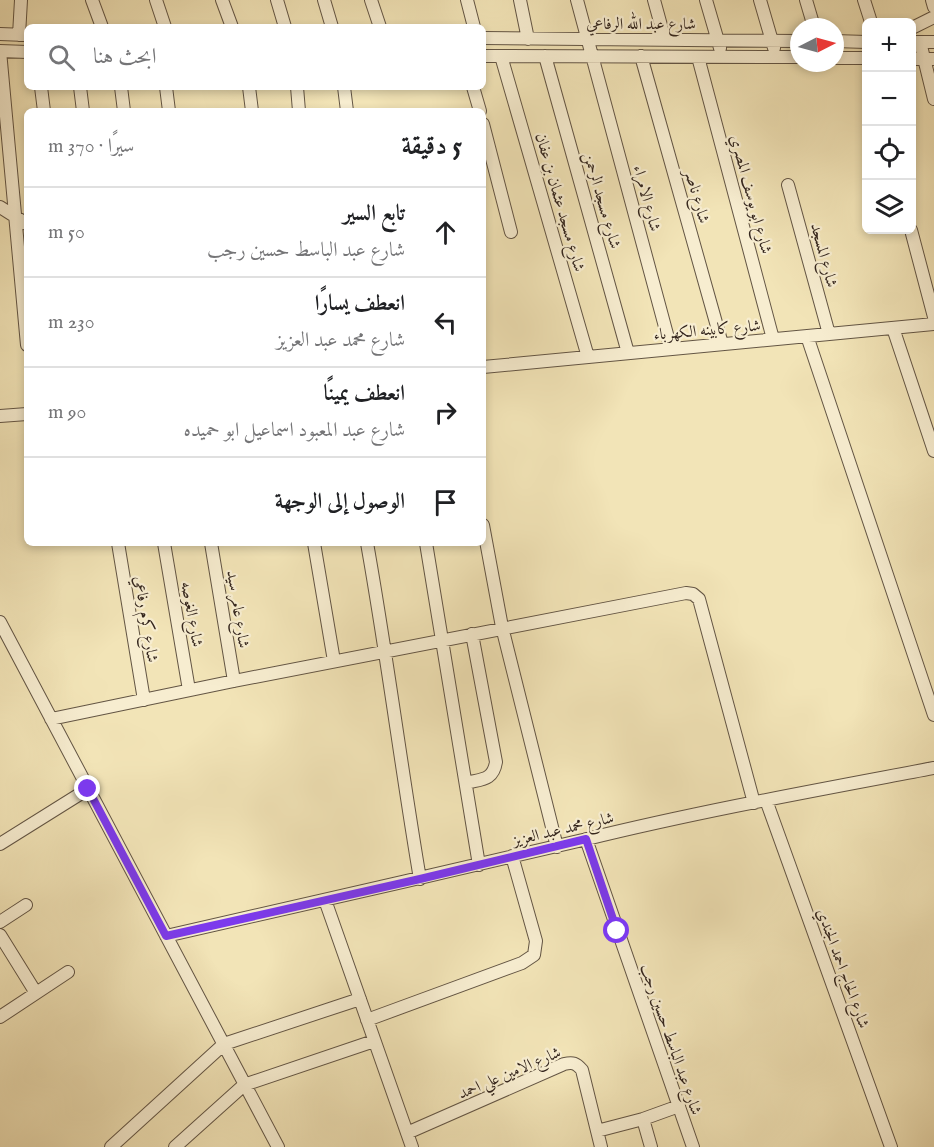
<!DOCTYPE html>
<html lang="ar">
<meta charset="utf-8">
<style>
body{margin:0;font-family:"IM FELL English",Amiri,serif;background:#f2f2f2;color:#202124;direction:rtl}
.controls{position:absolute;right:18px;top:18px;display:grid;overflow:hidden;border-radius:9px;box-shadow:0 3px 9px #0003}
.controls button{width:54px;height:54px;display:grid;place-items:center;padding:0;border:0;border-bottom:2px solid #e0e0e0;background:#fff;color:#202124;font:30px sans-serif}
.compass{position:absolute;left:790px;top:18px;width:54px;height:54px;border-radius:50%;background:#fff;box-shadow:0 3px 9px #0003;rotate:84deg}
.stop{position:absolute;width:18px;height:18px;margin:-14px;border:4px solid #7c3aed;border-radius:50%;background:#fff}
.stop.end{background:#7c3aed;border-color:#fff;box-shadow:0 2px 6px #0008}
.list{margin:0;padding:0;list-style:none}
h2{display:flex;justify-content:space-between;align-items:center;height:78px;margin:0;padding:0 24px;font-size:26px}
h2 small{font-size:20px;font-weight:400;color:#757577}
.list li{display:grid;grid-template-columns:39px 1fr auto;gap:18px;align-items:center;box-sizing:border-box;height:90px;padding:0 24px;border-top:2px solid #e0e0e0}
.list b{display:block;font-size:22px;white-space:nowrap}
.list p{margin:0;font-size:20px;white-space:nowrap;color:#757577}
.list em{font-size:20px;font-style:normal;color:#757577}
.icon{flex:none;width:33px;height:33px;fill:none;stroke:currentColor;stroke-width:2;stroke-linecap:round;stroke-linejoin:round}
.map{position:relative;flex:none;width:934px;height:1147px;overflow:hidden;direction:ltr}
.search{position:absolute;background:#fff;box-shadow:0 3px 9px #0003;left:24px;top:24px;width:462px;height:66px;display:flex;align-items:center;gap:15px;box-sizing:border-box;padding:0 21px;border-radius:9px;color:#757577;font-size:22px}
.panel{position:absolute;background:#fff;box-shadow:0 3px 9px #0003;left:24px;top:108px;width:462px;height:438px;border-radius:9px;direction:rtl}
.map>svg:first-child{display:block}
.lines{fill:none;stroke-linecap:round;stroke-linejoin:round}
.minor-casing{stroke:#635544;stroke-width:14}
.minor{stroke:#f7edd0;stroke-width:12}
.route{stroke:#7c3aed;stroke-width:8}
.labels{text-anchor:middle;stroke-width:4.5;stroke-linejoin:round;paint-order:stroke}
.street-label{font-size:16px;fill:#33251d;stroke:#f7edd0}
</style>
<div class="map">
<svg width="934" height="1147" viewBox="0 0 934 1147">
<rect width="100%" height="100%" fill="#f2e4b7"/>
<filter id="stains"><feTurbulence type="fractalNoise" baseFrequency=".00333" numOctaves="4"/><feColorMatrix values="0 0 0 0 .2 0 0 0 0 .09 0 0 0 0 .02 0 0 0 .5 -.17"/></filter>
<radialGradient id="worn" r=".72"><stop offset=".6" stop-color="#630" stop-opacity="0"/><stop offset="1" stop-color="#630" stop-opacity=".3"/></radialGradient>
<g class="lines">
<defs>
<path id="minor" d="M92,0L102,27
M156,0L165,27
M222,0L232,27
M277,0L285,27
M324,0L332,27
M371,0L380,27
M467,0L474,27
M520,0L528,39
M577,0L671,349
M654,0L665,40
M706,0L720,48
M760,0L774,48
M806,0L814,27
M864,0L871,22
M932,0L934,7
M912,28L934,17
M0,34L26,35
M19,35L21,0
M483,38L799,41
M835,41L866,42
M912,42H934
M920,42L934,99
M0,51L27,345
M0,51L27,52
M483,56L799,57
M501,56L588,357
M545,56L628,353
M641,56L722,344
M698,57L773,339
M835,58H866
M912,59H934
M41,87L44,111
M80,87L83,111
M121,87L124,111
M166,87L169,111
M249,87L252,111
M297,87L299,111
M344,87L347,111
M473,87L480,111
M483,124L511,232
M788,185L829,334
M0,207L27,224
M911,230L934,317
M893,328L934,451
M807,336L934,715
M483,367L934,324
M0,416L27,414
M483,525L502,627L557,847
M118,543L144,700
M164,543L189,690
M211,543L234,681
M314,543L334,661
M367,543C387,655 401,767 420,879
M426,543L479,865
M0,622L278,1147
M51,719L234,681L686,593L693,594L699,599L754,803
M466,783C481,779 493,781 496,762L472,634
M766,800L891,1147
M586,839L693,1147
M0,844L88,789
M325,900L412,1147
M0,922L26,905
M0,935L36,993
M166,936C306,904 447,872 587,839C701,811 818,790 934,768
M0,1017L68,972
M367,1020L522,963L534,955L536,941L512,856
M643,1119L651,1147
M597,1131L643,1119L679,1106
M407,1133L564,1064C573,1062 576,1063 582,1070L601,1147
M111,1147L224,1044L360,999
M175,1147L244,1085L374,1041"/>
</defs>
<use href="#minor" class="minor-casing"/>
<use href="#minor" class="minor"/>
</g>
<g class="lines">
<path class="route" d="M88,789L166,936L420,879L586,839L617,931"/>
</g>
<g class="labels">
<g class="street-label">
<text x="641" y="29">شارع عبد الله الرفاعي</text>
<text transform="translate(752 194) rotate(75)" y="6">شارع ابو يوسف المصري</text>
<text transform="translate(698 196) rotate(74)" y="6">شارع ناصر</text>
<text transform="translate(648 198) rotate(75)" y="6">شارع الامراء</text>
<text transform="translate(603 200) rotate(74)" y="6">شارع مسجد الرحمن</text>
<text transform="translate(561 202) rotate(74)" y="6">شارع مسجد عثمان بن عفان</text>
<text transform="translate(825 255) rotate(75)" y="6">شارع المسجد</text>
<text transform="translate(707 329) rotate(-5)" y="6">شارع كابينه الكهرباء</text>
<text transform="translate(239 609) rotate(81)" y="6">شارع عامر سيد</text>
<text transform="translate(193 614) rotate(80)" y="6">شارع الغوصه</text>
<text transform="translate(147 619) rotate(81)" y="6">شارع كرم رفاعي</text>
<text transform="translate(563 828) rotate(-13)" y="6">شارع محمد عبد العزيز</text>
<text transform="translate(844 968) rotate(70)" y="6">شارع الحاج احمد الجندي</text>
<text transform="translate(672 1039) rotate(71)" y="6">شارع عبد الباسط حسين رجب</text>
<text transform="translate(509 1072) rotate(-23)" y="6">شارع الامين علي احمد</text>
</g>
</g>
<rect width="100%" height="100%" filter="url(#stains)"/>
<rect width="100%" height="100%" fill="url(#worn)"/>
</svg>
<div class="controls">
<button>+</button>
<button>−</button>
<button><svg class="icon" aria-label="locate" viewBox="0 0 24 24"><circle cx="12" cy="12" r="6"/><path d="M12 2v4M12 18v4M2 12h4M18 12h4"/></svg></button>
<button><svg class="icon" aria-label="layers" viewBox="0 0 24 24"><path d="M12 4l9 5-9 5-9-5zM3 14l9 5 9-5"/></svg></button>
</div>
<svg class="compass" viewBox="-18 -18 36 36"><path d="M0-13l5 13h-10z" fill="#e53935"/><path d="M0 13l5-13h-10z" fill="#757577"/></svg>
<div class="stop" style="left:617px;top:931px"></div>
<div class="stop end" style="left:88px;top:789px"></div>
<div class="search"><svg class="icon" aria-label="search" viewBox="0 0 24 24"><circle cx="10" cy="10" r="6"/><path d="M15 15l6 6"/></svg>ابحث هنا</div>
<section class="panel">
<h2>5 دقيقة<small>سيرًا · 370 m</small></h2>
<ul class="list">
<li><svg class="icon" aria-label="ahead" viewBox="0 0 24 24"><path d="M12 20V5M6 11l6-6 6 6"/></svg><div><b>تابع السير</b><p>شارع عبد الباسط حسين رجب</p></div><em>50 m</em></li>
<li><svg class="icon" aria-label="left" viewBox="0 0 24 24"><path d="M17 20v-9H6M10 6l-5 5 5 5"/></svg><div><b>انعطف يسارًا</b><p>شارع محمد عبد العزيز</p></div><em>230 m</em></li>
<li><svg class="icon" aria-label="right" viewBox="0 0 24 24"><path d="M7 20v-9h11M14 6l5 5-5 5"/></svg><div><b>انعطف يمينًا</b><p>شارع عبد المعبود اسماعيل ابو حميده</p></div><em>90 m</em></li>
<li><svg class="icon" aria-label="arrive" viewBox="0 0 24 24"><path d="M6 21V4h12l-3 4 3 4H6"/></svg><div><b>الوصول إلى الوجهة</b></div></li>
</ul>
</section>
</div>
